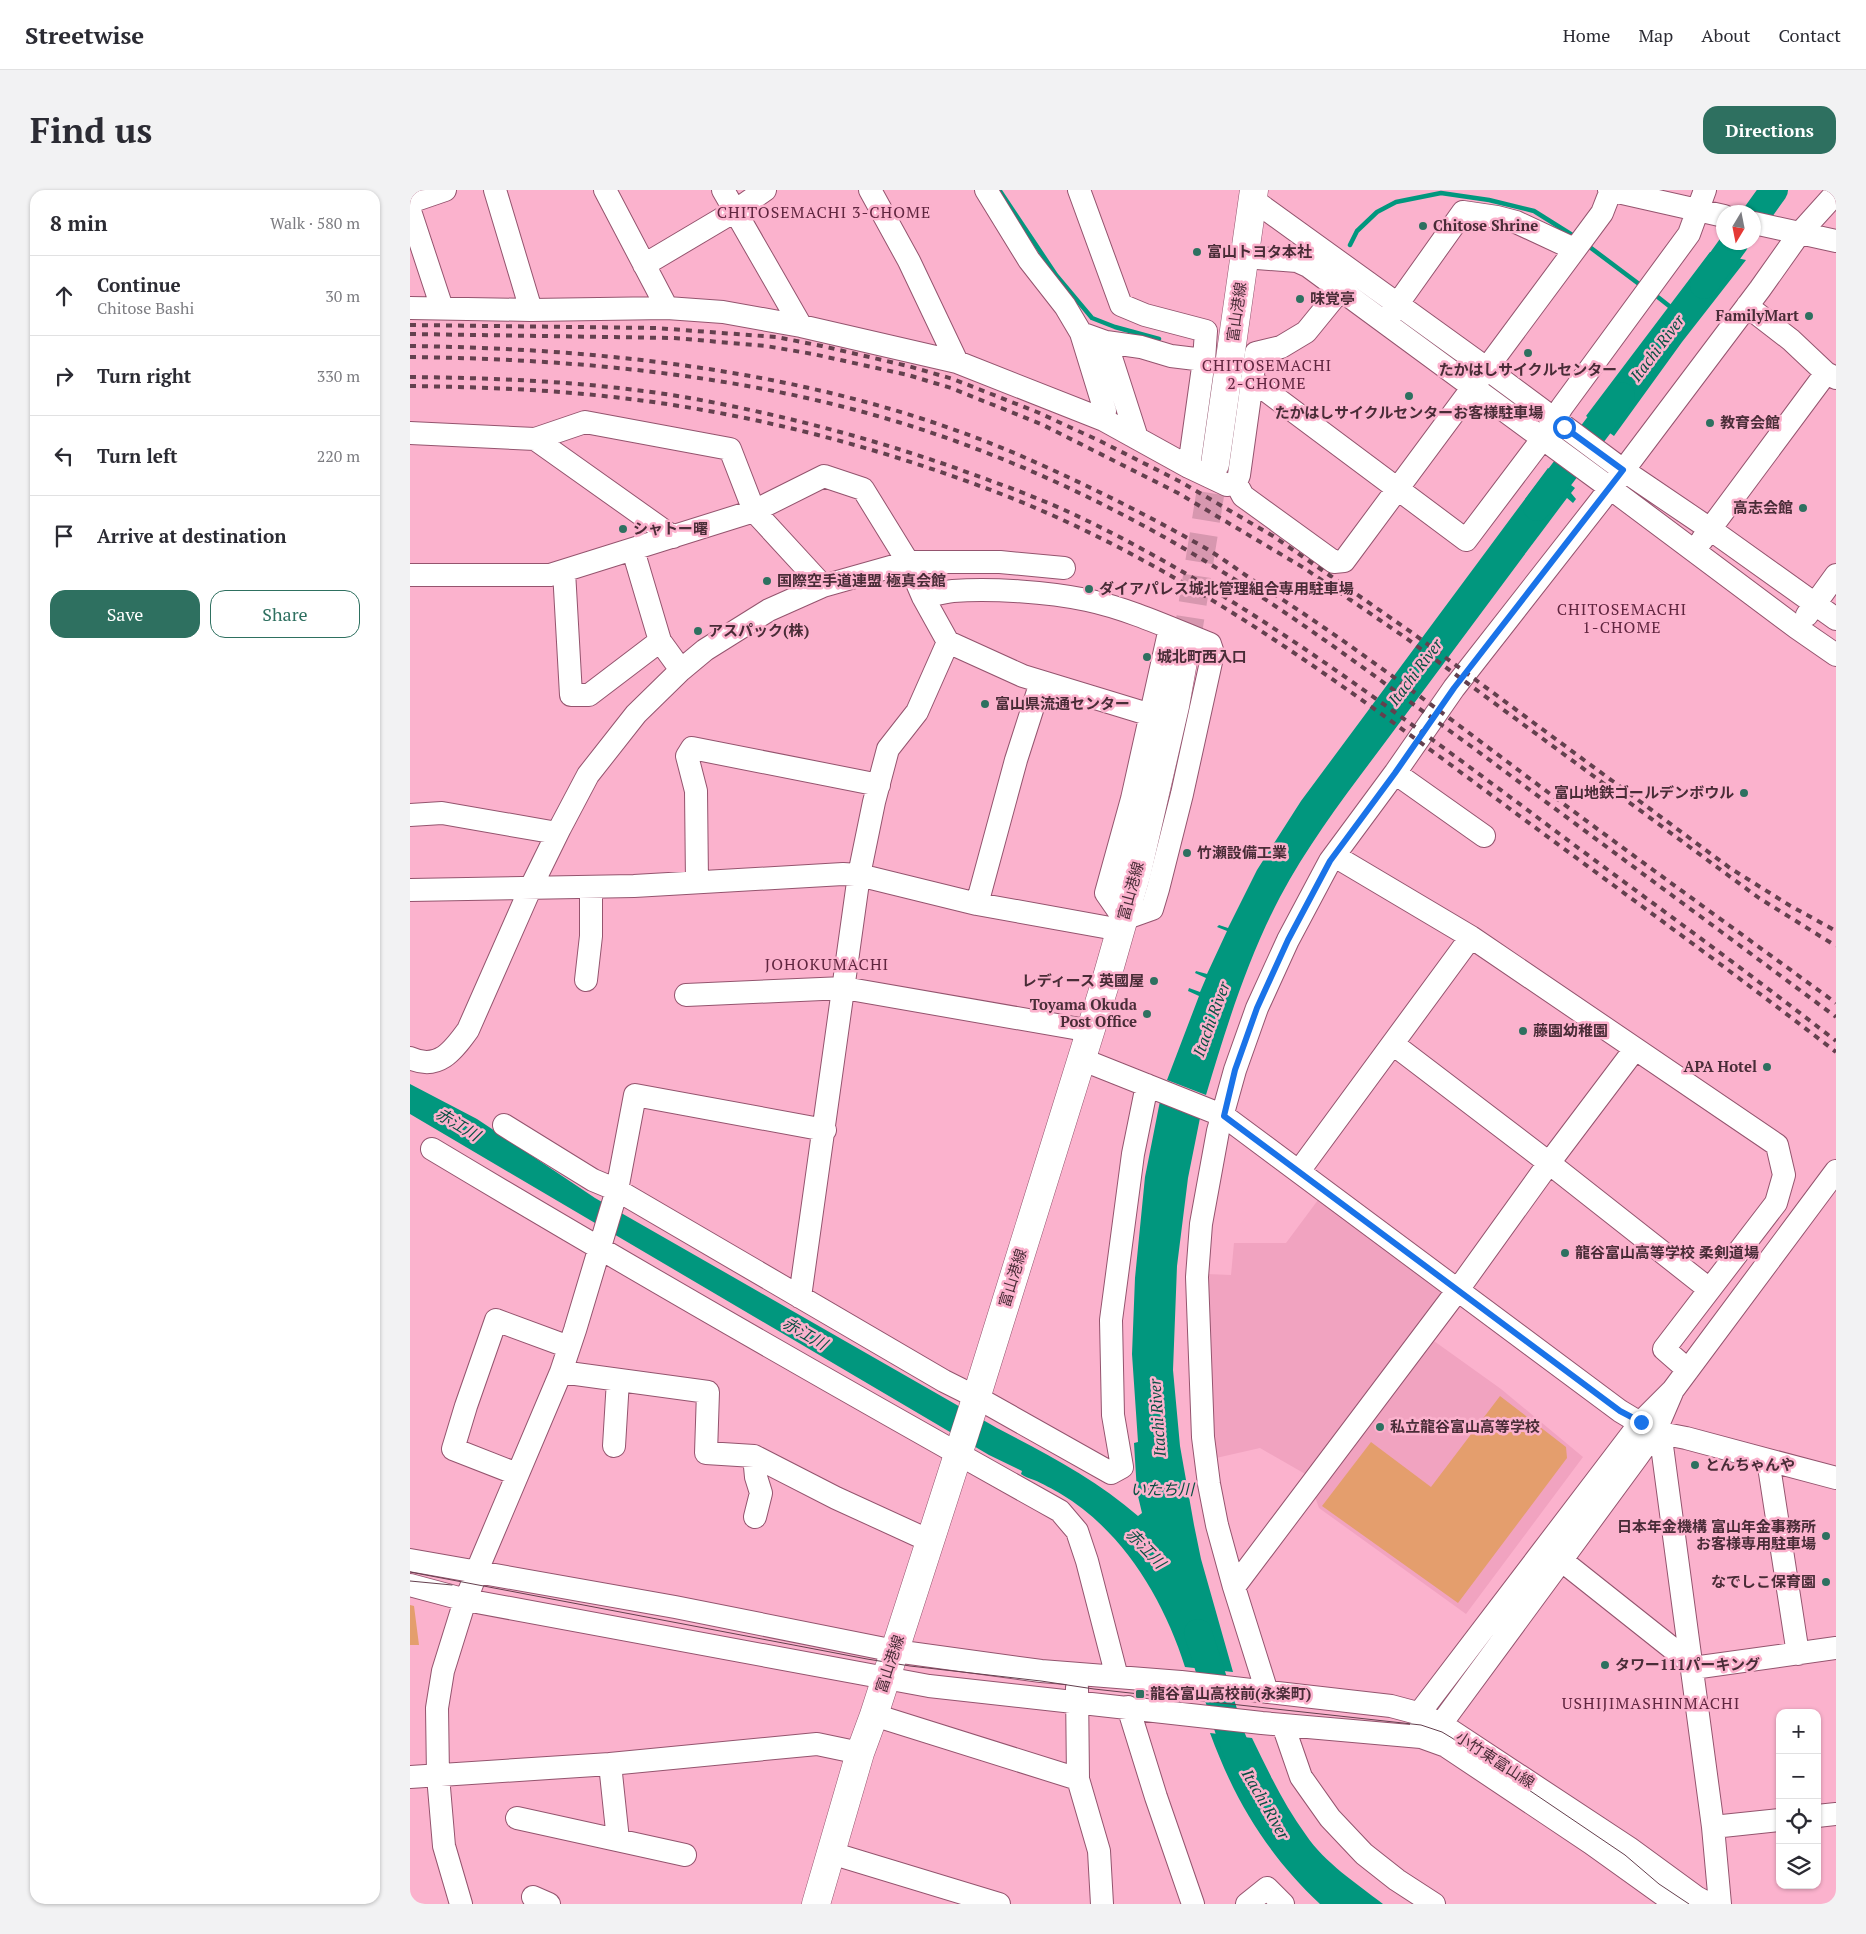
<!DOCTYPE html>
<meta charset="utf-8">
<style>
body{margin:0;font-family:"PT Serif","Noto Sans JP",serif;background:#f2f2f3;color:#2b2b33}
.controls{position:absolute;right:15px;bottom:15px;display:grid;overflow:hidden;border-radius:10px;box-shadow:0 1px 4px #0004}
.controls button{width:45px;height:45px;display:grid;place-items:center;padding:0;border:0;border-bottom:1px solid #e1e1e2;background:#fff;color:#2b2b33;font:25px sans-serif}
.compass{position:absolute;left:1306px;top:15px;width:45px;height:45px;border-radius:50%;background:#fff;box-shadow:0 1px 4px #0004;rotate:190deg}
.stop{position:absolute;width:15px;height:15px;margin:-11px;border:4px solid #1a73e8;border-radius:50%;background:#fff}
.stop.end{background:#1a73e8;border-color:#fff;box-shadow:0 1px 5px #0008}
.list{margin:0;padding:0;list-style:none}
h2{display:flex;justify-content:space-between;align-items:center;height:65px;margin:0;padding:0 20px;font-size:21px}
h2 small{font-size:16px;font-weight:400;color:#7c7c81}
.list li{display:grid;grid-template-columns:32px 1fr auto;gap:15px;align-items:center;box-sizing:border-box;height:80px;padding:0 20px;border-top:1px solid #e1e1e2}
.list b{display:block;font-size:19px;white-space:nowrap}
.list p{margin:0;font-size:16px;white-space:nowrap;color:#7c7c81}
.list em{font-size:16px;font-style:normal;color:#7c7c81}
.actions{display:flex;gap:10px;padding:15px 20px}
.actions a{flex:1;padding:11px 0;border:1px solid #2e7060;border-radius:15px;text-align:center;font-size:18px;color:#2e7060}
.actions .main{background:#2e7060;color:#fff}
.icon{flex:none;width:28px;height:28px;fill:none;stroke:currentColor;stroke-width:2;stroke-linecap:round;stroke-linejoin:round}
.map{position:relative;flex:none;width:1426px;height:1714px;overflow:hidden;border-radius:15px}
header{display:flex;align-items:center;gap:30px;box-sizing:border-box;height:70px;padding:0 25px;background:#fff;border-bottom:1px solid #e1e1e2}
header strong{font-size:24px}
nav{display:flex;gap:28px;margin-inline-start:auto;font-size:18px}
.intro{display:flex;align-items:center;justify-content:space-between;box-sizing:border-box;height:120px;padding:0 30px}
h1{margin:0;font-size:35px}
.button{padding:12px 22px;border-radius:15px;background:#2e7060;color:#fff;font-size:18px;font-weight:700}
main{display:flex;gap:30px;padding:0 30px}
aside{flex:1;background:#fff;border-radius:15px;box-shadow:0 1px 4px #0004}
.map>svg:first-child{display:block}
.built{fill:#f1a3c0}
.green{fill:#e49e6d}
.water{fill:#01977e}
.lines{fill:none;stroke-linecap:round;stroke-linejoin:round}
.stream{stroke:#01977e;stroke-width:4.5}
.river{stroke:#01977e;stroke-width:28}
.major-tunnel{stroke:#d797af;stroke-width:28;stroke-dasharray:28 14;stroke-linecap:butt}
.minor-casing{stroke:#94546e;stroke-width:24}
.major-casing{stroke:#94546e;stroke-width:29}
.minor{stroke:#fff;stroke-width:22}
.major{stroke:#fff;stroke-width:28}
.tram{stroke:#64404e;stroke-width:1}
.rail{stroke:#64404e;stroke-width:4;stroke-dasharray:6 6;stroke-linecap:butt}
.route{stroke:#1a73e8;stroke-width:6}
.poi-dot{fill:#2e7060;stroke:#fbb2cd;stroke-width:2}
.labels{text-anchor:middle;stroke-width:5;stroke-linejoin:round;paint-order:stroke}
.poi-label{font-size:15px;font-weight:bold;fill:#492c37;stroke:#fbb2cd;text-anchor:start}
.street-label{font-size:15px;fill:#492c37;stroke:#fbb2cd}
.neighbourhood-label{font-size:16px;letter-spacing:1px;fill:#60253f;stroke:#fbb2cd}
.water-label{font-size:16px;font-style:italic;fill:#084f41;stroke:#fbb2cd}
</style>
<header>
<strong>Streetwise</strong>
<nav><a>Home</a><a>Map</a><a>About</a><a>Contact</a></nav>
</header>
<div class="intro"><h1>Find us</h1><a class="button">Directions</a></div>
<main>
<aside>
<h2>8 min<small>Walk · 580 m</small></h2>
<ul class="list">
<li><svg class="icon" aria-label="ahead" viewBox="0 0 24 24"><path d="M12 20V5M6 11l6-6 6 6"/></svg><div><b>Continue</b><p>Chitose Bashi</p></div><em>30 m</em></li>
<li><svg class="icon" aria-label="right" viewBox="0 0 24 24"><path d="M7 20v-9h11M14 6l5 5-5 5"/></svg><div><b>Turn right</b></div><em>330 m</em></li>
<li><svg class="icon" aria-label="left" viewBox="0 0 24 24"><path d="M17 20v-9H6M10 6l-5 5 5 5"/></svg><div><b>Turn left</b></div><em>220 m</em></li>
<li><svg class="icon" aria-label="arrive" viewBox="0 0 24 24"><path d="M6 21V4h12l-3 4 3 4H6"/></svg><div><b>Arrive at destination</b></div></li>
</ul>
<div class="actions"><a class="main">Save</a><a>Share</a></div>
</aside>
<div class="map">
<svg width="1426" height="1714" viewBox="0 0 1426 1714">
<rect width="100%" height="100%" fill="#fbb2cd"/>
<path class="built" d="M908,1010L1031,1102V1112L1010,1141L1091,1199L1173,1267L1056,1424L909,1318L897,1285L850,1258L806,1268L800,1215L797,1084L821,1085L824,1053H876Z"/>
<path class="green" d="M1090,1206L1156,1257L1157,1268L1048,1413L912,1316L961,1252L1021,1297Z
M0,1415L4,1416L9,1455H0Z"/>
<path class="water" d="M1300,62L1336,70L1272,152L1204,246L1176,226Z
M1138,278L1165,298L1161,303L1166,309L1163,313L1157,308C1099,385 1042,462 985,539C945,593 902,647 870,707C837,770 816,838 796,905L757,890L789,806L778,801L779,798L790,802L796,788L785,783L786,781L797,784L817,741L807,737L809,735L818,738L847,680L891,611Z
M0,894L67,929L185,1008L587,1238C637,1264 686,1289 728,1326L732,1323L727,1302L724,1253L728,1252L722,1164L725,1088L735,987L750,911L790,928L778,988L767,1076L763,1180L770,1256L784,1335L791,1369L823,1482L775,1477C754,1410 713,1341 651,1304C644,1300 632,1293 624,1290C619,1288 615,1287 611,1284L612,1281L579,1265L0,924Z
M800,1543L842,1548C858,1581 874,1615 896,1645C915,1673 946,1693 973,1714H910C857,1664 825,1611 800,1543Z"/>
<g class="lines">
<path class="stream" d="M590,1L646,85L682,128L705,137L749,149
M940,55L947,41L967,22L986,12L1031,3L1079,10L1124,21L1167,48
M1177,55L1233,97
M1244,104L1263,119"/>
<path class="river" d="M1344,28L1364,0
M1294,95L1325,52
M1127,317L1211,206
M788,1443L822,1549L835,1580"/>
<path class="major-tunnel" d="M776,455L805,274"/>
<defs>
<path id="minor" d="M85,0L121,120
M195,0L257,118
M313,0L391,136
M460,0L499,71L547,172
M576,0L619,70L655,116L671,143L695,221L694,230
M669,0L711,115L735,125L796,141L794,170L779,277
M1199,0L1314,26
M842,9L1065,170L1213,280L1300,339L1426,429
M0,12L35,0
M0,21L32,118
M1344,33L1426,51
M834,67L887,71L898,76L1200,298L1387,438L1426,465
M234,75L325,21L355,0
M1337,116L1381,150L1416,183L1426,188
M0,118L121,120L257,118L313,122L391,136L547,172L694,230L779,277L817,295L826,293
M979,126L1053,22L1087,27L1106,32L1164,59
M671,143L696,152L731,157L761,166L794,170
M696,152L727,248
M842,190L1056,350L1133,248L1152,217L1279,44L1295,0
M0,243L125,249L263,347
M125,249L175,232L320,259L344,321L413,396
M826,293L833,306L924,372L934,371L1192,23L1201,0
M826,293L829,285L846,163L871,157L896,142L940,88
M1292,350L1416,183
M223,360L250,451L271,480
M154,381L161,505H179L250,451
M0,385H140L344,321L414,286L453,299L498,372L513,407L538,452L613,486L741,525
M513,407C523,405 533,402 543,401C582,398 638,402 677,410C719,419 760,438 800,454L803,463L772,604L748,699L742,719L714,729L696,703L722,609L760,438
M1397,425L1426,385
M985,583L1074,646
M0,625L32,623L147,643
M920,671L985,583L1044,498L1191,310L1350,99L1389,44L1426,3
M287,692L286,601L277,566L282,558L469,595
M0,700L224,696L433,684L449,685L567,714L711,740
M567,714L606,570L631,492
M176,790L181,746V697
M276,805L434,798L681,841
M983,854L1139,973L1299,1099
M0,868C28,881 43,861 58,840L121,697L150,638L178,585L226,524L271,480L295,460L359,420L413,396L498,372H590L654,378
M671,869L814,926L1210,1221L1245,1242L1276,1248L1426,1288
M94,935L183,990L207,1000L534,1191L566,1207L701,1283L712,1277L703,1225L701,1130L723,964L737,895
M22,959C229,1083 439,1203 650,1321L667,1341L677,1371L707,1487
M889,981L1061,747
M390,1107L449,685L464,612L478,559L507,522L538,452
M151,1182L298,1202L296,1263L344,1266L426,1308L520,1351
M1263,1200L1231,1232L1014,1517L1011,1524V1547L1031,1534L1228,1266L1245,1242L1263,1200L1426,981
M1245,1242L1252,1256L1303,1637L1310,1714
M204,1256L208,1190
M344,1266L346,1287L351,1303L345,1327
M1358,1270L1388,1464
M107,1284L43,1259L56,1216L86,1130L159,1157
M0,1370L265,1417L485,1461L631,1481L771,1492L981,1516L1011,1524L1031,1534L1219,1658L1286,1707L1299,1714
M1151,1370L1282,1474
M0,1395L56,1410L519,1496L852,1533L1011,1547L1036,1556L1181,1653L1266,1714
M824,1397L807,1335L799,1294L793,1247L787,1087L791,1034L808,941L825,880L847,818L878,750L920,671L928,668L1061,747L1367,955L1374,985L1366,1013L1254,1159L1278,1180
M1283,1478L1426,1458
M667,1498L668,1589L689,1661L692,1714
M857,1502L824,1397L1047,1101L1139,973L1225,859
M718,1517L746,1607L783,1714
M464,1525L668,1589
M873,1535L891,1587L920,1628L954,1664L987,1690L1024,1714
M200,1574L208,1650
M0,1587L200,1574L407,1554L450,1563
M1407,1626L1426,1624
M107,1628L275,1665
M1303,1637L1370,1630
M421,1663L589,1714
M123,1707L139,1714
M51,1714L34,1656L28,1586L27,1518L33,1481L52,1420L71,1371L151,1182L165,1140L207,1000L225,905L415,940
M837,1714L857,1698L873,1714"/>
<path id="major" d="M805,274L844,0
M406,1714L450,1563L464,1525L563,1218L695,794L727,682L765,516L776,455"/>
</defs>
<use href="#minor" class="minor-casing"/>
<use href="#major" class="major-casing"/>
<use href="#minor" class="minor"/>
<use href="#major" class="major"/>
<path class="tram" d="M0,1382L457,1469L500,1476L631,1491L684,1499L1011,1535L1032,1542L1042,1548L1215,1665L1249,1694L1279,1714
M0,1391L42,1395"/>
<path class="rail" d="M0,135L246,138L366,147L412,156L498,176L543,189L627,222L690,251L771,292L863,346L1001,442L1320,678L1379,715L1426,741
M0,144L264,148L356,156L403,164L498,185L541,198L631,234L768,303L894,378L996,448L1349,708L1426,756
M0,156C206,159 418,183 609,265C673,293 736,324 797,359C815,370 832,383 850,395C950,459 1044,532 1139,603C1234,674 1330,743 1426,813
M0,167C164,169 330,184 488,232C613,270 735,330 844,402C919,451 990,505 1062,557C1183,647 1305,737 1426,827
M0,187C91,188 184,192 274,207C365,223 453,246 540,276C581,291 622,305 661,323C825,400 970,511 1115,618C1218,696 1324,771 1426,851
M0,196C65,197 130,199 194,206C328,220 460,254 586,302C770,372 932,494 1088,610C1201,694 1315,776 1426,862"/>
</g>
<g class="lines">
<path class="route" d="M1154,237L1213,280L1044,498L985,583L920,671L878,750L847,818L825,880L814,926L1210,1221L1231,1232"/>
</g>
<g class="poi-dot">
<circle cx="1013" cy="36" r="5"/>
<circle cx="787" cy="62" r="5"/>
<circle cx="890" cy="109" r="5"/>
<circle cx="1399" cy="126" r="5"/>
<circle cx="1118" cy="163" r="5"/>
<circle cx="999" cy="206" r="5"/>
<circle cx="1300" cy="233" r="5"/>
<circle cx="1393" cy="318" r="5"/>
<circle cx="213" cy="339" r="5"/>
<circle cx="357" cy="391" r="5"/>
<circle cx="679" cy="399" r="5"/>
<circle cx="288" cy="441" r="5"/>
<circle cx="737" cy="467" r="5"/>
<circle cx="575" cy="514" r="5"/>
<circle cx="1334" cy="603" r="5"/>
<circle cx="777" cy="663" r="5"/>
<circle cx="744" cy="791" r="5"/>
<circle cx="737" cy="824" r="5"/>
<circle cx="1113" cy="841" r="5"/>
<circle cx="1357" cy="877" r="5"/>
<circle cx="1155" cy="1063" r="5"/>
<circle cx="970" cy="1237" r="5"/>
<circle cx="1285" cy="1275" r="5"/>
<circle cx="1416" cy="1346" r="5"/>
<circle cx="1416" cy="1392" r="5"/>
<circle cx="1195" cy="1475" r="5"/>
<rect x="725" y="1499" width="10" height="10" rx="2.5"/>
</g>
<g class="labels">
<g class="poi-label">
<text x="1023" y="41">Chitose Shrine</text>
<text x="797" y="67">富山トヨタ本社</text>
<text x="900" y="114">味覚亭</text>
<text x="1389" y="131" text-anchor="end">FamilyMart</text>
<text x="1118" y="185" text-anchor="middle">たかはしサイクルセンター</text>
<text x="999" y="228" text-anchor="middle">たかはしサイクルセンターお客様駐車場</text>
<text x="1310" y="238">教育会館</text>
<text x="1383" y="323" text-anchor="end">高志会館</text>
<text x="223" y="344">シャトー曙</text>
<text x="367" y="396">国際空手道連盟 極真会館</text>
<text x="689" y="404">ダイアパレス城北管理組合専用駐車場</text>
<text x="298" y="446">アスパック(株)</text>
<text x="747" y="472">城北町西入口</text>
<text x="585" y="519">富山県流通センター</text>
<text x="1324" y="608" text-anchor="end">富山地鉄ゴールデンボウル</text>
<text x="787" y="668">竹瀬設備工業</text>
<text x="734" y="796" text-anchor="end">レディース 英國屋</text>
<text x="727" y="820" text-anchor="end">Toyama Okuda<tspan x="727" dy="17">Post Office</tspan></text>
<text x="1123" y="846">藤園幼稚園</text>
<text x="1347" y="882" text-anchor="end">APA Hotel</text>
<text x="1165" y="1068">龍谷富山高等学校 柔剣道場</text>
<text x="980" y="1242">私立龍谷富山高等学校</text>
<text x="1295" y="1280">とんちゃんや</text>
<text x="1406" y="1342" text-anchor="end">日本年金機構 富山年金事務所<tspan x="1406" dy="17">お客様専用駐車場</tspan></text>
<text x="1406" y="1397" text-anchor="end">なでしこ保育園</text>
<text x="1205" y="1480">タワー111パーキング</text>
<text x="740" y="1509">龍谷富山高校前(永楽町)</text>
</g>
<g class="street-label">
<text transform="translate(827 122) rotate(-82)" y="5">富山港線</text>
<text transform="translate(721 701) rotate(-75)" y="5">富山港線</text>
<text transform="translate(603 1088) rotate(-73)" y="5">富山港線</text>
<text transform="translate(480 1474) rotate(-72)" y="5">富山港線</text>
<text transform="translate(1085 1570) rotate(33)" y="5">小竹東富山線</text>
</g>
<g class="neighbourhood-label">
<text x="414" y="28">CHITOSEMACHI 3-CHOME</text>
<text x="857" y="181">CHITOSEMACHI<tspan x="857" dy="18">2-CHOME</tspan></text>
<text x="1212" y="425">CHITOSEMACHI<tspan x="1212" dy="18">1-CHOME</tspan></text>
<text x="417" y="780">JOHOKUMACHI</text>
<text x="1241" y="1519">USHIJIMASHINMACHI</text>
</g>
<g class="water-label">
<text transform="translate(1247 158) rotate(-53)" y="6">Itachi River</text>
<text transform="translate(1005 482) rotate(-53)" y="6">Itachi River</text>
<text transform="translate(801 829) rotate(-70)" y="6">Itachi River</text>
<text transform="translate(48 934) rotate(31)" y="6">赤江川</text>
<text transform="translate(395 1143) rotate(30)" y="6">赤江川</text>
<text transform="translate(747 1228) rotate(-94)" y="6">Itachi River</text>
<text x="752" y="1305">いたち川</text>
<text transform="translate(736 1358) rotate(46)" y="6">赤江川</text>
<text transform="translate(856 1614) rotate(60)" y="6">Itachi River</text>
</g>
</g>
</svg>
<div class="controls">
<button>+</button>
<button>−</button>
<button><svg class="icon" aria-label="locate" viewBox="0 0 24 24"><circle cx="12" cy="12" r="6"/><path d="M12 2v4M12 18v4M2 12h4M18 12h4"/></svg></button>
<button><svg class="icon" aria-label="layers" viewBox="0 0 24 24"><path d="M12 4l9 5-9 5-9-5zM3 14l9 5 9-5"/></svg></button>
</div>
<svg class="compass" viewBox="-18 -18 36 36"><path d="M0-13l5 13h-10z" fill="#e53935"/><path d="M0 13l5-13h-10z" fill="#7c7c81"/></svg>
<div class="stop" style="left:1154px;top:237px"></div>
<div class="stop end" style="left:1231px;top:1232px"></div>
</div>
</main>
